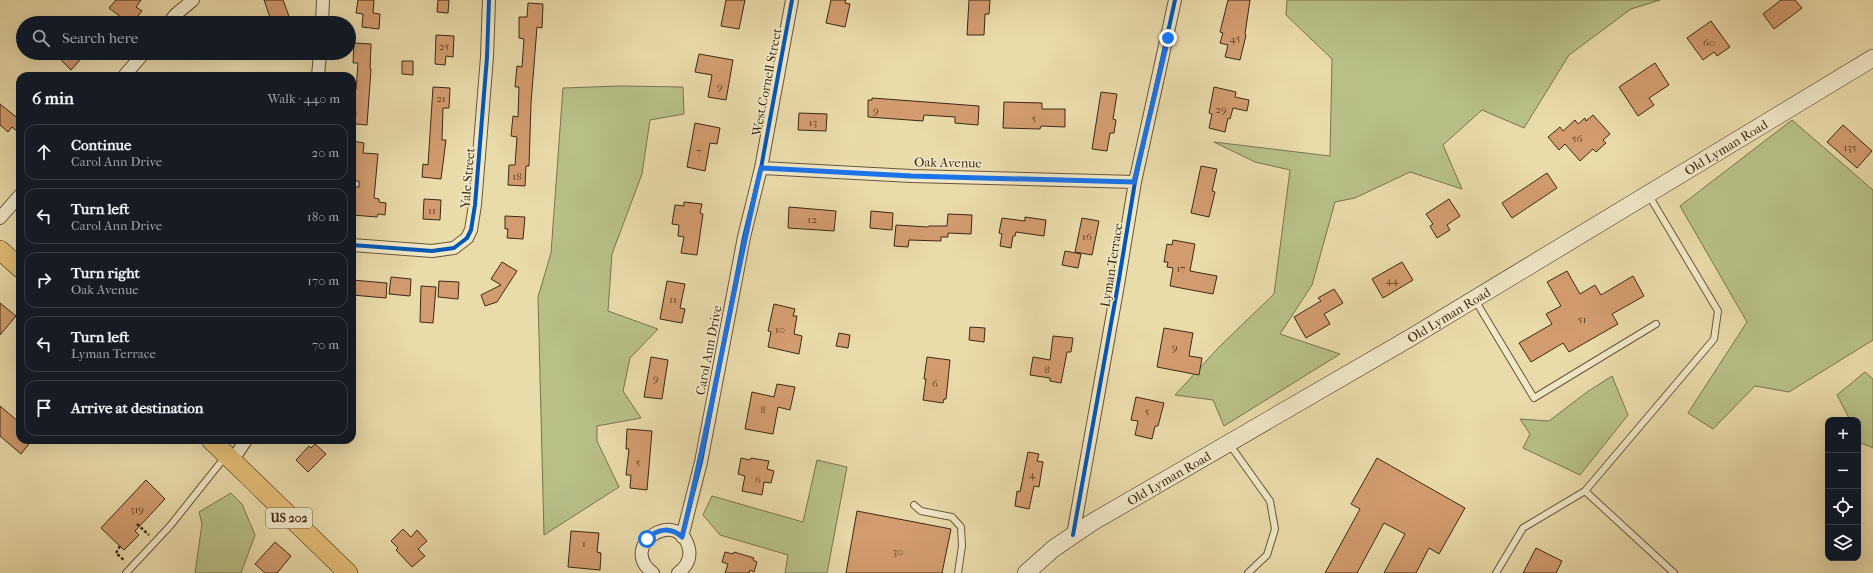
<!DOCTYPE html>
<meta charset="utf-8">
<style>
body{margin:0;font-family:"IM FELL French Canon",serif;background:#242831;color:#f1f3f6}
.controls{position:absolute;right:12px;bottom:12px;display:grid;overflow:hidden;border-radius:8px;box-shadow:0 4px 16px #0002}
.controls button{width:36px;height:36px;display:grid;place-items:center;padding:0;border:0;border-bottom:1px solid #363941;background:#171b24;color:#f1f3f6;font:20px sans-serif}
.stop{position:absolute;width:12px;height:12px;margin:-9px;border:3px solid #1a73e8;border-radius:50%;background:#fff}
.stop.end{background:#1a73e8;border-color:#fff;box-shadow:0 1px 4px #0008}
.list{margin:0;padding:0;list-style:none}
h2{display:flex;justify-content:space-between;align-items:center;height:52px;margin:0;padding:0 16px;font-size:17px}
h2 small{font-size:13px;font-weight:400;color:#9ea1a6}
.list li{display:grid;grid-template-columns:26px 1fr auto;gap:12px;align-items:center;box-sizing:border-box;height:56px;margin:0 8px 8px;padding:0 8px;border:1px solid #363941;border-radius:12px}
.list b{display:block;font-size:15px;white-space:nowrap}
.list p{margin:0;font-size:13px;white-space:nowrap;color:#9ea1a6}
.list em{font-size:13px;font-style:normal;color:#9ea1a6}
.icon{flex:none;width:22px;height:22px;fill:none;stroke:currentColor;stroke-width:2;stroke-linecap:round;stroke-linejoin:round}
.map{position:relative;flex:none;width:1873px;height:573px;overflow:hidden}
.search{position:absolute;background:#171b24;box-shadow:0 4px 16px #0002;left:16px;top:16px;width:340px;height:44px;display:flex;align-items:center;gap:10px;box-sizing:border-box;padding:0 14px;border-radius:22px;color:#9ea1a6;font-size:15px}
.panel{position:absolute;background:#171b24;box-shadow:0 4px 16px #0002;left:16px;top:72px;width:340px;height:372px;border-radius:12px}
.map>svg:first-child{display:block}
.green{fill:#b8c088;stroke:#7b744d}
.building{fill:#d29c70;stroke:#3e2912}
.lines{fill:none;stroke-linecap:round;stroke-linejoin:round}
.service-casing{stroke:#695638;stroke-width:8}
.minor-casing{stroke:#695638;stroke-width:14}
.secondary-casing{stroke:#3e2912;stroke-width:18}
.primary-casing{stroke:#3e2912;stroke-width:20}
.path{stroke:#3e2912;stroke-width:2.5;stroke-dasharray:3 2;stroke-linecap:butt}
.service{stroke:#f1e8c8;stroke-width:6}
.minor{stroke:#f1e8c8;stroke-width:12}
.secondary{stroke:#f1e8c8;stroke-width:17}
.primary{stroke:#e5be76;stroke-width:19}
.cycleway-casing{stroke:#f1e8c8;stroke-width:6}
.cycleway{stroke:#0057b8;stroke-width:4}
.route{stroke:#1a73e8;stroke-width:5}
.labels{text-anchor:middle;stroke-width:3;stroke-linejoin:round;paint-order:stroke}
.number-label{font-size:11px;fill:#63462a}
.shield{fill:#f1e8c8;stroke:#746249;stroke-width:1}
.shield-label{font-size:12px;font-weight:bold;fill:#3e2912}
.street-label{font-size:13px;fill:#3e2912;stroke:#f1e8c8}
</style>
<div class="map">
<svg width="1873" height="573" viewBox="0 0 1873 573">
<rect width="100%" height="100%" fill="#eadbab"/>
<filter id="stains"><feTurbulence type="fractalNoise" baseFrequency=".005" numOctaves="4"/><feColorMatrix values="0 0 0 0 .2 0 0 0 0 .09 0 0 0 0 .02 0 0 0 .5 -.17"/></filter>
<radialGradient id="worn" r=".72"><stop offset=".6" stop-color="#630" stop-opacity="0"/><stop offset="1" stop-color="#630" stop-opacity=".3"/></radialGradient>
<path class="green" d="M1287,0H1660L1631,9L1569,55L1524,128L1482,110L1443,145L1462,189L1410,172L1355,198L1335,202L1312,285L1280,334L1340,354L1224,426L1213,400L1175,395L1219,347L1274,294L1290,170L1255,162L1214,142L1330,156L1332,59L1286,15Z
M620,86L683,87L684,114L650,120L642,174L612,254L608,311L658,329L630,358L623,391L641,418L597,426V441L619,487L544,535L538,297L551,253L563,88Z
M1792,120L1873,190V340L1789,392L1755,386L1713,429L1688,413L1747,322L1680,206Z
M1865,372L1873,379V448L1861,443L1858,436V420H1850L1837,395Z
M1612,376L1628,415L1580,475L1523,448L1530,434L1520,419L1549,421L1587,392Z
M817,460L847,467L827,573H785L788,555L720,535L703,515L712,496L803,522Z
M231,493L242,504L255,535L241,573H195L202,524L199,512Z"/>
<path class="building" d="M116,0H141L136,7L142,11L132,23H129L109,8Z
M264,0H283L290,19L280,23H272Z
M358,0H374L373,13L380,14L379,29L362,27L363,14L356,13Z
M438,0H449L448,13L437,12Z
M726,0H745L739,29L721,26Z
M831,0H846L845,3L850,4L845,27L826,23Z
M969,0H990L989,14H985L984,35H967Z
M1228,0H1250L1245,34L1246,35L1240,60L1225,57L1228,45L1220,43L1223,33L1220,32Z
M1781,0H1795L1802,8L1774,29L1763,14Z
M528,3L543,4L542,28L537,27L531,103L529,166H526L525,186L508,185L509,165H515L517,137L511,136L513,116L518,117L519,87H515L517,66L522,67L524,39L519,38V17H527Z
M1711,21L1730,47L1717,56L1714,52L1703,60L1687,38Z
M436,35L454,36L453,57L446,56L445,65L435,64Z
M354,43L371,44L370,69H371L367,125L355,124L356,112H352V99L354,90H356L358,63H353Z
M65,53H86L71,70L60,59Z
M699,54L733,60L726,100L708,97L712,75L695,72Z
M402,61H413V75L402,74Z
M1655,63L1669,85L1649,98L1654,105L1638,116L1619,87Z
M433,87L450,88L449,108H443L442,140H446L441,179L422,177L423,164L428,165Z
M1214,87L1236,92L1235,97L1249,100L1247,111L1233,108L1230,119L1228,118L1225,132L1209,128L1212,114L1209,113Z
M1101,92L1117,94L1113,119L1116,120L1114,133H1110L1107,151L1092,149Z
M872,98L979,106L978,125L955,123V117L924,115L923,121L868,117V100H872Z
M1004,102L1042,103V109H1065V127L1041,126L1040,129L1003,128Z
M0,104L20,120V134L12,127L8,132L0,125Z
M799,113L827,114L826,131L798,130Z
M1593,115L1610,134L1603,140L1606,143L1596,152L1593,149L1580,161L1565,144L1559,150L1548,137L1560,127L1563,131L1575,120L1578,124L1585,118L1586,121Z
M695,123L720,128L717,144L710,143L705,171L687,167Z
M1843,125L1872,151L1857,168L1827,142Z
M352,141L364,143L363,153L378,154L374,198L379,199V202L386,203L385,215L378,214L377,217L352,215V187H359V181H352Z
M1201,166L1217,169L1212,191L1215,192L1209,217L1191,213Z
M1547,173L1557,188L1512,218L1502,203Z
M424,199L441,200L440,220L423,219Z
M1449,199L1460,216L1447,225L1450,230L1437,238L1430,226L1433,224L1426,214Z
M684,202L702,204L700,213L703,214L697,255L681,253L684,237L678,236L679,225L672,224L675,205L684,206Z
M789,207L836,211L834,231L788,228Z
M871,211L893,213L892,230L870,228Z
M948,214L972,215L971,234L948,233V237H941V241L909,240L908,247L894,246L896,225L928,227L929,226H947Z
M505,216L525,217L523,239L507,238L508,229H505Z
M1025,217L1046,220L1044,236L1016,232L1015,236H1013L1011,248L1000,246L1002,234L999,233L1002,218L1025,221Z
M1082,218L1099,221L1092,255L1075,252Z
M1173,240L1195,244L1190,271L1217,276L1213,294L1170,286L1173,268L1167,267L1168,262H1164L1167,244L1172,245Z
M1065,251L1081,254L1078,268L1062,265Z
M502,262L517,271L497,302L485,306L481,295L501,285L491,279Z
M1402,262L1413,280L1383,298L1372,279Z
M1567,271L1580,294L1595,285L1601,295L1633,276L1644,296L1612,314L1618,324L1569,352L1563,343L1531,362L1519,343L1552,324L1546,314L1561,306L1547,282Z
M391,277L411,279L410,296L389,294Z
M352,280L387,283L386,298L352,295Z
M439,281L459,282L458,299L438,297Z
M667,281L685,284L680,308L685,309L682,323L660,319Z
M421,286L436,287L433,323L420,322Z
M1334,289L1343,303L1324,314L1330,324L1306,338L1294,317L1321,301L1318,298Z
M0,303L16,316L0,335Z
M774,304L795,309L793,316H797L794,334L802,336L799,354L768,347L771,332L768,331Z
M970,327L985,328L984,342L969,340Z
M1164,328L1193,333L1189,356L1202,358L1199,375L1157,367Z
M839,333L850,335L848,348L836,346Z
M1053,336L1073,338L1071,352H1067L1061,383L1050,381V378L1030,375L1033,357L1050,360Z
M651,357L668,360L662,399L644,397Z
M927,357L950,360L946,399H944L943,403L923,400L926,379H924Z
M777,384L795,387L790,410L778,407L773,434L745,429L752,392L774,397Z
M1136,397L1164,403L1158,426H1155L1152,439L1135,435L1138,421L1131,420Z
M0,406L20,423V440H32L21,454L0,436Z
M627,429L652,431L647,490L630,488L631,475H626L629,449H626Z
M315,444L326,454L308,472L296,460L309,446L311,448Z
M1028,452L1039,454L1037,461L1043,462L1039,487L1034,486L1029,509L1015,506L1017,491L1020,492Z
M741,458L750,460L751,458L769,461L767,469L774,471L771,483L764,482L762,495L742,491L745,476L738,474Z
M1377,458L1465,508L1439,554L1429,548L1416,573H1384L1405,534L1384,523L1357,573H1325L1360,509L1351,504Z
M146,480L165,499L135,531L139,535L124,550L101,528Z
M857,511L951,529L942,573H846Z
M403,529L411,537L417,530L427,541L418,549L425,556L412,567L396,550L398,548L391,541Z
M571,531L599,533L597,552L601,553L600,570L568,567Z
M275,542L291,556L277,573H265L255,564Z
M1536,548L1562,561L1556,573H1523Z
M725,552L733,554L734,552L754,558L753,560L757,562L754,572L750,570L749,573H725L728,564L722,562Z"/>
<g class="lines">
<defs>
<path id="service" d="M1648,194L1718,311L1714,339L1585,491L1674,573
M1475,300L1534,398L1656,324
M1230,445L1270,501L1275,529L1267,555L1248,573
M914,505L921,511L952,517L961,527L962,546L958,573
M126,573L170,526L225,457
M1496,573L1523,528L1585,491"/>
<path id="minor" d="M169,23L175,15L193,0
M322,23L323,0
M124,76L144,53
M318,76L320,53
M761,168L911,176L1135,182
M0,218L20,195
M352,245L432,251L454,248L467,238L471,230L475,205L487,57L489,0
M232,461L246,440
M1073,535L1118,285L1135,182L1175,0
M682,537L701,462L744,237L761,168L792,0
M653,573C616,545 680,506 689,549C691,559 686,567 678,573"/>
<g id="secondary">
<path id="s1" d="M1026,573L1053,549L1091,523L1410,338L1873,58"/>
</g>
<path id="primary" d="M0,250L20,268
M211,440L348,573"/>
</defs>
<use href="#service" class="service-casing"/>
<use href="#minor" class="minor-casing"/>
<use href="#secondary" class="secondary-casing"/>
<use href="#primary" class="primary-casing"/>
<path class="path" d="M137,524L149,535
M120,546L116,553L125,561"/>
<use href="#service" class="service"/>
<use href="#minor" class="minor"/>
<use href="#secondary" class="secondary"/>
<use href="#primary" class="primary"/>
<defs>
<path id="cycleway" d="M352,245L432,251L454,248L467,238L471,230L475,205L487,57L489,0
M1073,535L1118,285L1135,182L1175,0
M682,537L701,462L744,237L761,168L792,0"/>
</defs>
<use href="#cycleway" class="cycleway-casing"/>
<use href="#cycleway" class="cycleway"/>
</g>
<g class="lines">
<path class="route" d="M647,539C658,528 671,527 682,537C712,415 732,290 761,168L911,176L1134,182L1168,38"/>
</g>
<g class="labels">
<g class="number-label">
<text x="1235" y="42">45</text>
<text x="1709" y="46">60</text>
<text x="444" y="50">25</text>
<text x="720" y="90">9</text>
<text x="441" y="102">21</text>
<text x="1221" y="113">29</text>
<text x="876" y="114">9</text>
<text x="1034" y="122">5</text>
<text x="813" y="126">13</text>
<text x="1577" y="142">56</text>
<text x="1850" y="151">135</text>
<text x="699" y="155">7</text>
<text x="517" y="180">18</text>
<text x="432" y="214">11</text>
<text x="812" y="223">12</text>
<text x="1087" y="240">16</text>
<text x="1181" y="272">17</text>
<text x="1392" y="284">44</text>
<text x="673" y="303">11</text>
<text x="1582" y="323">51</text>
<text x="780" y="333">10</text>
<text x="1175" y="351">9</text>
<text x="1047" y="373">8</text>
<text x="656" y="382">9</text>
<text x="935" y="387">6</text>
<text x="763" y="413">8</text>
<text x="1147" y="415">5</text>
<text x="638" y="466">5</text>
<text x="1032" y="478">4</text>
<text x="758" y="483">6</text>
<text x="137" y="513">319</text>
<text x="584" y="547">1</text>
<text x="898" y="555">30</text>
</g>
<rect class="shield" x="266" y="508" width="46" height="20" rx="3"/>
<g class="shield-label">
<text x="289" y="522">US 202</text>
</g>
<g class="street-label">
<text transform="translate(766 82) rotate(-79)" y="5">West Cornell Street</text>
<text dy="5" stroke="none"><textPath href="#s1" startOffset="820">Old Lyman Road</textPath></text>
<text transform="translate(948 162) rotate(1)" y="5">Oak Avenue</text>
<text transform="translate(467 178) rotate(-85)" y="5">Yale Street</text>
<text transform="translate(1111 265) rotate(-81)" y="5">Lyman Terrace</text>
<text dy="5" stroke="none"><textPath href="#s1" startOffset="496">Old Lyman Road</textPath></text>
<text transform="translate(708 350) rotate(-79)" y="5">Carol Ann Drive</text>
<text dy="5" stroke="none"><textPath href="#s1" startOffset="172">Old Lyman Road</textPath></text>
</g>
</g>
<rect width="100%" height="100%" filter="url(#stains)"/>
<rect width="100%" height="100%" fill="url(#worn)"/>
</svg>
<div class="controls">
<button>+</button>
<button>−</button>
<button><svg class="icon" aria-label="locate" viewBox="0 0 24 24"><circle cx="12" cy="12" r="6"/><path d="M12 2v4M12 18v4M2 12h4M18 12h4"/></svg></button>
<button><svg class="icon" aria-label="layers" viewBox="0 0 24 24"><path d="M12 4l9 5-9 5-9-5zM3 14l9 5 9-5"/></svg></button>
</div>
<div class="stop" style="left:647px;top:539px"></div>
<div class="stop end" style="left:1168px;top:38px"></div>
<div class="search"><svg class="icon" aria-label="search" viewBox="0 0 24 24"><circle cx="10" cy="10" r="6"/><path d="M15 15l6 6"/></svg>Search here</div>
<section class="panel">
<h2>6 min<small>Walk · 440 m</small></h2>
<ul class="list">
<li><svg class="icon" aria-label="ahead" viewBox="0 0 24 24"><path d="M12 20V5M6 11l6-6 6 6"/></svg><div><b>Continue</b><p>Carol Ann Drive</p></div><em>20 m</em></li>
<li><svg class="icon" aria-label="left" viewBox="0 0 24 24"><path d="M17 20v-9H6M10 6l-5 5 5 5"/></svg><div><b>Turn left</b><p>Carol Ann Drive</p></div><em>180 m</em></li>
<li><svg class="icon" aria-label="right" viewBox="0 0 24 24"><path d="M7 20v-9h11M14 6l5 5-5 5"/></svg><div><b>Turn right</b><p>Oak Avenue</p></div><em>170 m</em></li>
<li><svg class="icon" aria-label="left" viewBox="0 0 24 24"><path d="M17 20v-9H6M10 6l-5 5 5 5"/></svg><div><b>Turn left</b><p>Lyman Terrace</p></div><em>70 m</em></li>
<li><svg class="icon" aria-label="arrive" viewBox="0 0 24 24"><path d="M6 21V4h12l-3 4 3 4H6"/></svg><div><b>Arrive at destination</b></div></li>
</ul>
</section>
</div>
